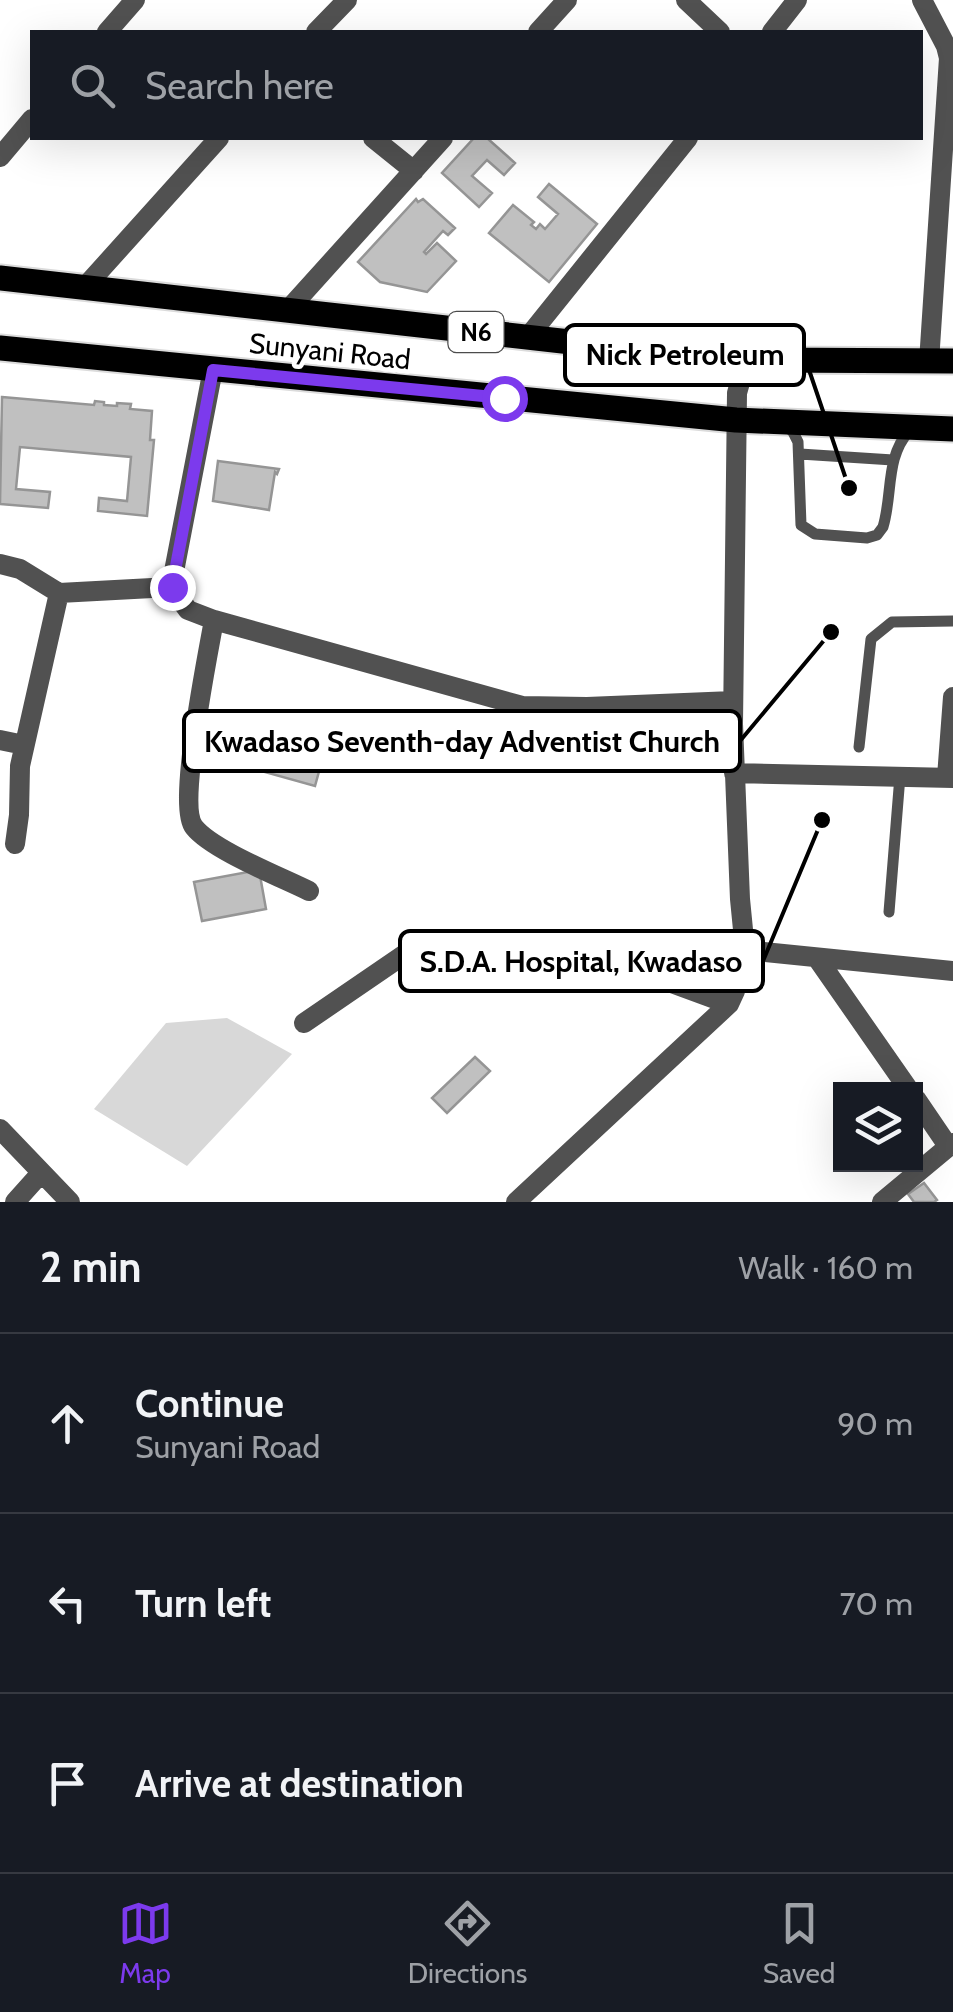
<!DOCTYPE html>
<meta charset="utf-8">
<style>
body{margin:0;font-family:Cabin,sans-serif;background:#242831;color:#f1f3f6}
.controls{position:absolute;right:30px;bottom:30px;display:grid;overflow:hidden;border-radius:0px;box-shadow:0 10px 40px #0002}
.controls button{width:90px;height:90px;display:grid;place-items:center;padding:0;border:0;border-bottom:2px solid #363941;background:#171b24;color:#f1f3f6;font:50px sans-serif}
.stop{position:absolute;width:30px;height:30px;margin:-22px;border:8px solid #7c3aed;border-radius:50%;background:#fff}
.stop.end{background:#7c3aed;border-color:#fff;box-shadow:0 2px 10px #0008}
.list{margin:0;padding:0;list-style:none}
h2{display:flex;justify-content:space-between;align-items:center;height:130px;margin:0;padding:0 40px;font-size:42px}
h2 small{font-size:32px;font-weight:400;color:#9ea1a6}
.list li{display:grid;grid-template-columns:65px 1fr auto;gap:30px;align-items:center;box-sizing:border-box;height:180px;padding:0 40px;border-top:2px solid #363941}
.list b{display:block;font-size:38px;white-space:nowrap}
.list p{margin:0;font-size:32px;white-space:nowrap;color:#9ea1a6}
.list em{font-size:32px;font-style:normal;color:#9ea1a6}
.icon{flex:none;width:55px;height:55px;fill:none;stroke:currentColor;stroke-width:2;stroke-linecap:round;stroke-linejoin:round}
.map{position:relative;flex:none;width:953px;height:1202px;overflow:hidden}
.search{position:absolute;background:#171b24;box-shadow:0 10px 40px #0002;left:30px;right:30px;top:30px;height:110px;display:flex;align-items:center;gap:25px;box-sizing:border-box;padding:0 35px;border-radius:0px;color:#9ea1a6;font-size:38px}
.sheet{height:670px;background:#171b24}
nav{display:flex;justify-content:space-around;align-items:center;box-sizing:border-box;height:140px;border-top:2px solid #363941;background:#171b24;font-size:28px;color:#9ea1a6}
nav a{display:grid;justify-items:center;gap:5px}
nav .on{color:#7c3aed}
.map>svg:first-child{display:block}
.green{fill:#d8d8d8}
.building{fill:#c0c0c0;stroke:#959595;stroke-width:2.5}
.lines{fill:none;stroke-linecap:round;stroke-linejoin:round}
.primary-casing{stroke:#dbdbdb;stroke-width:29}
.lane{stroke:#515151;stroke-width:11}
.street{stroke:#515151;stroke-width:20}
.primary{stroke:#000;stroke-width:25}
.route{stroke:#7c3aed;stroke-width:12}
.labels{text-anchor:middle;stroke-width:9;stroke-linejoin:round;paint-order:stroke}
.shield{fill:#fff;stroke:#4c4c4c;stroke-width:2.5}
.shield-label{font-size:25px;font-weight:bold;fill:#000}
.street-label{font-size:28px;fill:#000;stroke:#fff}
.leader{fill:none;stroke:#000;stroke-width:4}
.callout-dot{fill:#000;stroke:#fff;stroke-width:4}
.callout{fill:#fff;stroke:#000;stroke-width:4}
.callout-label{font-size:30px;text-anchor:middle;font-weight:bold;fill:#000}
</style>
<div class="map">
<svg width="953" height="1202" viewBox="0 0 953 1202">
<rect width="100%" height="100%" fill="#fff"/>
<path class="green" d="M227,1018L292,1054L187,1166L94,1109L166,1023Z"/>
<path class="building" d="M474,138H487L515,163L504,175L487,160L472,176L492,193L479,207L442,173Z
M549,184L597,224L549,282L489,233L513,205L534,222L531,225L536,229L540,224L545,229L558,214L538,197Z
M416,199L418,202L423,199L455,228L448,235L443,231L424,252L426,254L437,243L456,261L427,292L380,282L358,262Z
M2,397L94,405L95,401L104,402V405L117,406V403L131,404L130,409L152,411L150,440H154L147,516L98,511L99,498L127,501L131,457L20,447L16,489L50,492L48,508L0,504Z
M218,461L279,469L277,474L275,472L269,510L213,501Z
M226,730L323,757L315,786L218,759Z
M259,870L266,909L202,921L194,882Z
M475,1057L490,1071L447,1113L432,1098Z
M924,1183L937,1200L934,1202H914L908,1194Z"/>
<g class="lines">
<defs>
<path id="primary" d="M0,278L642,350L769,360L953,361
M0,348L736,420L953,429"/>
</defs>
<use href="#primary" class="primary-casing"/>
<path class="lane" d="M785,424L793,432L798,442L801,525L815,534L867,538L877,535L883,527C893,494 885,458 909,431
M800,454L893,460
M859,747L871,639L892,622L953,621
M889,912L900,776"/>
<path class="street" d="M686,0L720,32
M922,0L946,46L949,58L929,362
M107,32L135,0
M316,32L347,0
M538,32L567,0
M772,32L797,0
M373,138L414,171
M0,157L32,119
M84,288L219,138
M287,311L443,138
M528,337L688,138
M213,369L171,587L188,610L214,620L522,706L587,707L733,701
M0,564L20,569L59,593
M214,620C208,654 177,806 194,827C212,850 281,877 309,891
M0,740L24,745
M734,773L953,778
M947,777L953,697
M15,844L19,815L20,766L59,593L171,587
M745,950L953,971
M817,958L909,1090
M304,1023L402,956L424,950L661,979L729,1004
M916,1099L948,1146
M0,1129L70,1202
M15,1202L41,1173
M516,1202L729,1004L735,991L745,950L740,899L733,724L737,393L741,379L769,360
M882,1202L953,1143"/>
<use href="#primary" class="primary"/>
</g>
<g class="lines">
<path class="route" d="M172,587L213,370L504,398"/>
</g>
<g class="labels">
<rect class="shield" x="448.5" y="312" width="55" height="40" rx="8"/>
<g class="shield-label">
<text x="476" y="341">N6</text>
</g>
<g class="street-label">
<text transform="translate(330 351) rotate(6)" y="10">Sunyani Road</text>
</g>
</g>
<path class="leader" d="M849 488L804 355M831 632L740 741M822 820L763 961"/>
<g class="callout-dot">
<circle cx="849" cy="488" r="10"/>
<circle cx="831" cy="632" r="10"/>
<circle cx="822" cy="820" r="10"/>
</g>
<g class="callout">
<rect x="565" y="325" width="239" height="60" rx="10"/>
<rect x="184" y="711" width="556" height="60" rx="10"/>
<rect x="400" y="931" width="363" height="60" rx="10"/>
</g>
<g class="callout-label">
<text x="685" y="365">Nick Petroleum</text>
<text x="462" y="752">Kwadaso Seventh-day Adventist Church</text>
<text x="581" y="972">S.D.A. Hospital, Kwadaso</text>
</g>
</svg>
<div class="controls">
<button><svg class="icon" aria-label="layers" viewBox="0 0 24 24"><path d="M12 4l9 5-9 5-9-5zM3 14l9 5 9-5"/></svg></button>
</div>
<div class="stop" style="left:504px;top:398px"></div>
<div class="stop end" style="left:172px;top:587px"></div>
<div class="search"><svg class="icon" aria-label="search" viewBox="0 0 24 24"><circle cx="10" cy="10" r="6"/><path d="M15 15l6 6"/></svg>Search here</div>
</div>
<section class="sheet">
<h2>2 min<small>Walk · 160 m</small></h2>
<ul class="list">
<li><svg class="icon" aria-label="ahead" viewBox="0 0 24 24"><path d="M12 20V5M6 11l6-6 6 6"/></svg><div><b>Continue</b><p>Sunyani Road</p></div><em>90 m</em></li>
<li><svg class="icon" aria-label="left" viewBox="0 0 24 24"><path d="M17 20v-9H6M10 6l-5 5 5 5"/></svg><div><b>Turn left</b></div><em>70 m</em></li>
<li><svg class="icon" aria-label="arrive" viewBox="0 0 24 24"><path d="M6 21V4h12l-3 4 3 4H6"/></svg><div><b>Arrive at destination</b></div></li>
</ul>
</section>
<nav>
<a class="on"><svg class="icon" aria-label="map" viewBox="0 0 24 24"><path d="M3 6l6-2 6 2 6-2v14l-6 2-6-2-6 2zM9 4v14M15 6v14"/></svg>Map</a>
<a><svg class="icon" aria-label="directions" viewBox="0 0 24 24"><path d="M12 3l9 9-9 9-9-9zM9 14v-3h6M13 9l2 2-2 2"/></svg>Directions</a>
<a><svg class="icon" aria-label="saved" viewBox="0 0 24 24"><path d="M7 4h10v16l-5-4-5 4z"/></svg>Saved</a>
</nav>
